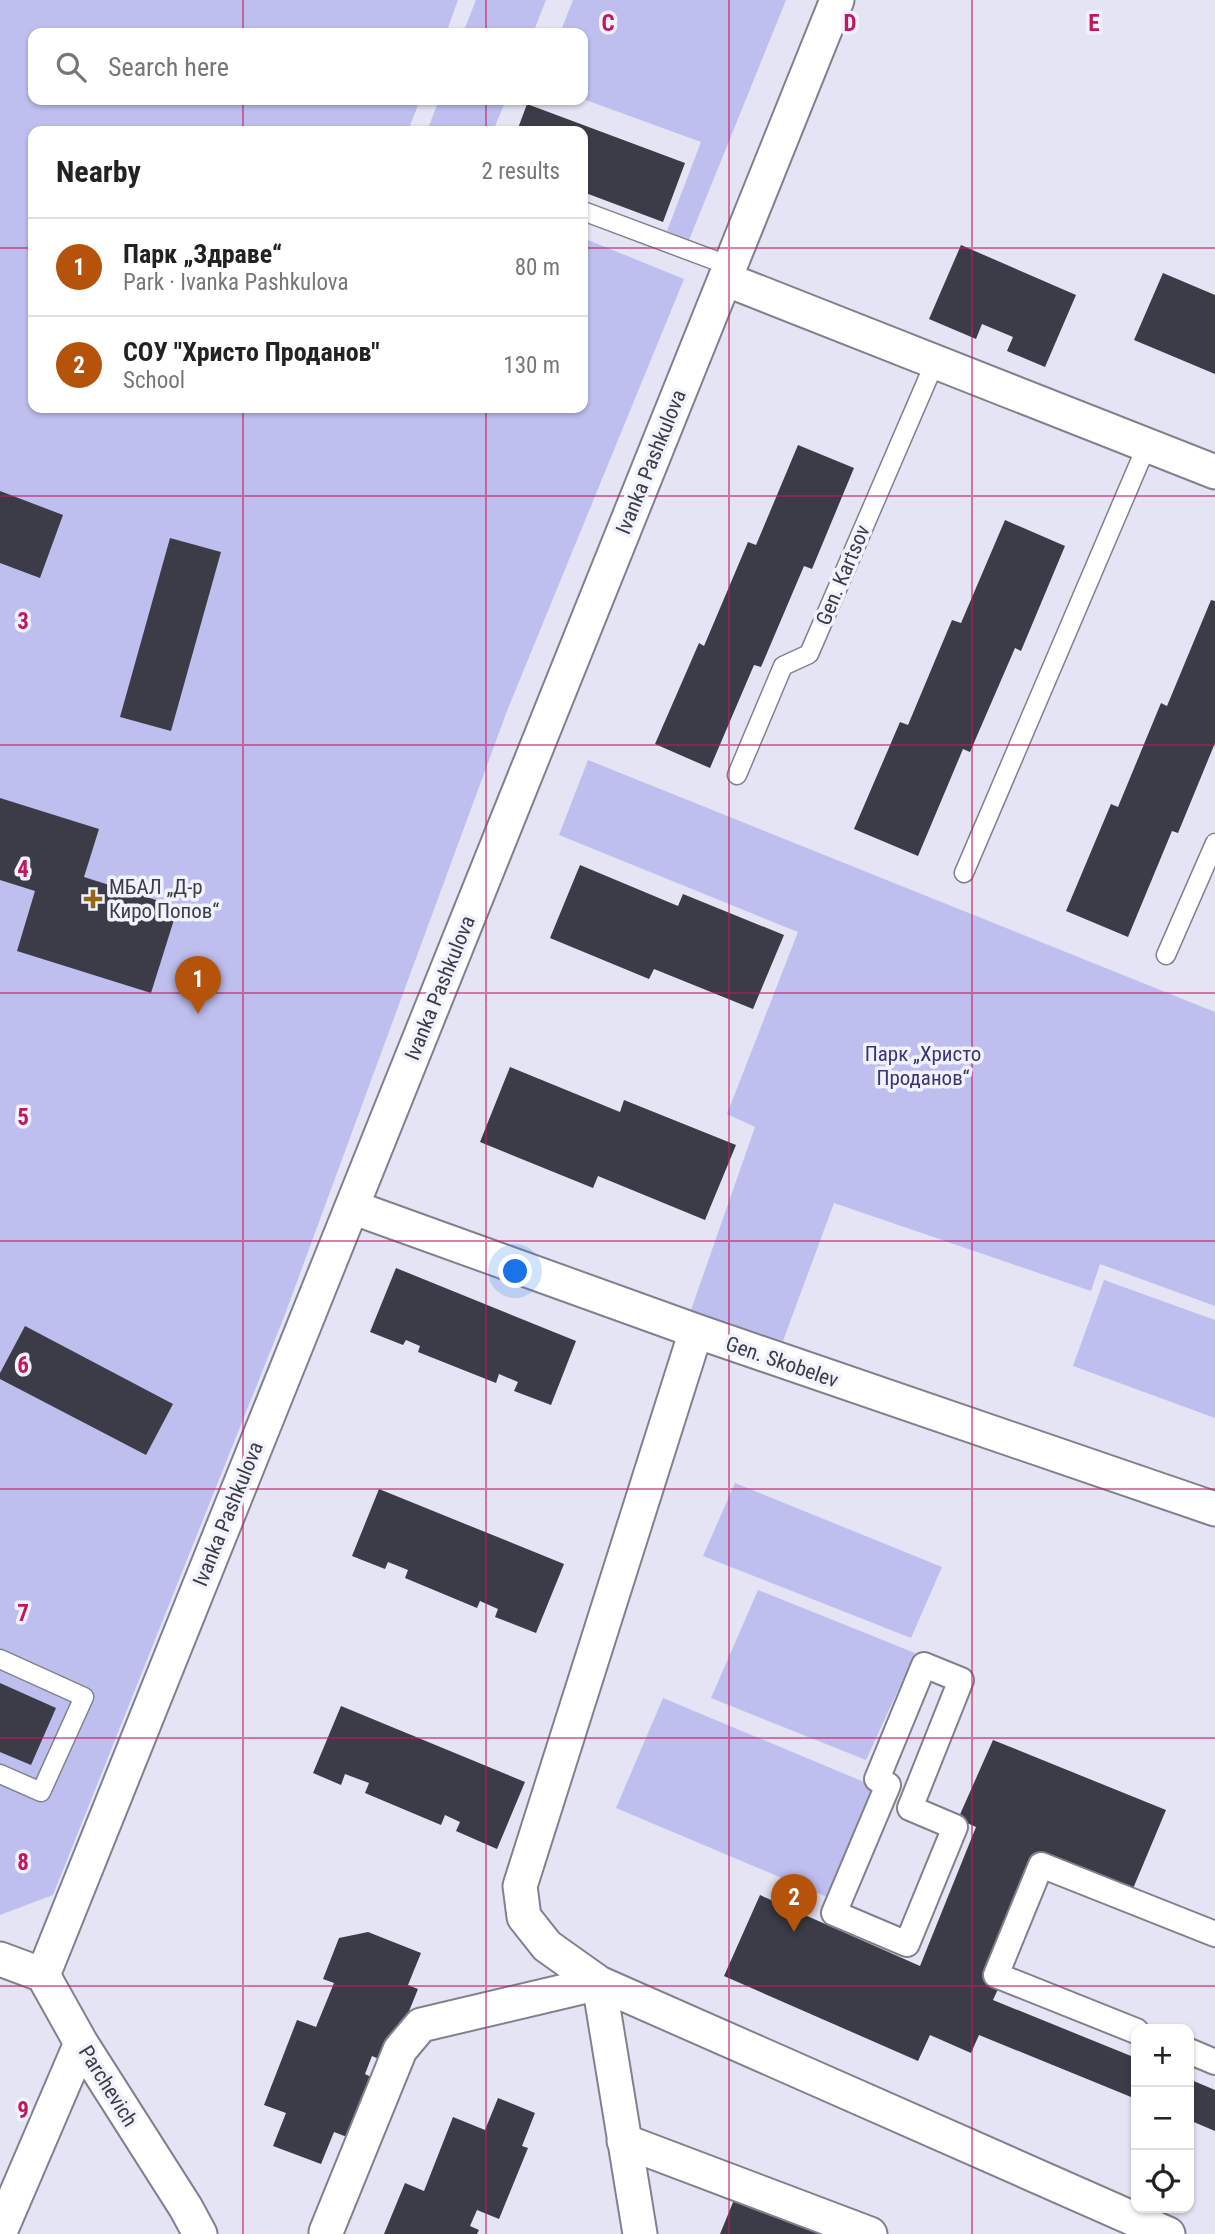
<!DOCTYPE html>
<meta charset="utf-8">
<style>
body{margin:0;font-family:"Roboto Condensed",sans-serif;background:#f6f6f6;color:#222}
.controls{position:absolute;right:21px;bottom:21px;display:grid;overflow:hidden;border-radius:14px;box-shadow:0 2px 5px #0004}
.controls button{width:63px;height:63px;display:grid;place-items:center;padding:0;border:0;border-bottom:2px solid #e0e0e0;background:#fff;color:#222;font:35px sans-serif}
.you{position:absolute;left:516px;top:1272px;width:24px;height:24px;margin:-18px;border:5px solid #fff;border-radius:50%;background:#1a73e8;box-shadow:0 0 0 10px #1a73e833}
.badge{display:grid;place-items:center;width:46px;height:46px;border-radius:50%;background:#b45309;color:#fff;font-size:23px;font-weight:700}
.pin{position:absolute;translate:-50% -58px;filter:drop-shadow(0 2px 4px #0008)}
.pin::after{content:'';position:absolute;top:37px;width:24px;height:21px;background:inherit;clip-path:polygon(0 0,100% 0,50% 100%)}
.list{margin:0;padding:0;list-style:none}
h2{display:flex;justify-content:space-between;align-items:center;height:91px;margin:0;padding:0 28px;font-size:30px}
h2 small{font-size:23px;font-weight:400;color:#767676}
.list li{display:grid;grid-template-columns:46px 1fr auto;gap:21px;align-items:center;box-sizing:border-box;height:98px;padding:0 28px;border-top:2px solid #e0e0e0}
.list b{display:block;font-size:26px;white-space:nowrap}
.list p{margin:0;font-size:23px;white-space:nowrap;color:#767676}
.list em{font-size:23px;font-style:normal;color:#767676}
.icon{flex:none;width:38px;height:38px;fill:none;stroke:currentColor;stroke-width:2;stroke-linecap:round;stroke-linejoin:round}
.map{position:relative;flex:none;width:1215px;height:2234px;overflow:hidden}
.search{position:absolute;background:#fff;box-shadow:0 2px 5px #0004;left:28px;top:28px;width:560px;height:77px;display:flex;align-items:center;gap:18px;box-sizing:border-box;padding:0 24px;border-radius:14px;color:#767676;font-size:26px}
.panel{position:absolute;background:#fff;box-shadow:0 2px 5px #0004;left:28px;top:126px;width:560px;height:287px;border-radius:14px}
.map>svg:first-child{display:block}
.green{fill:#bebfef}
.building{fill:#3c3c48}
.lines{fill:none;stroke-linecap:round;stroke-linejoin:round}
.service-casing{stroke:#80808f;stroke-width:21}
.pedestrian-casing{stroke:#80808f;stroke-width:28}
.minor-casing{stroke:#80808f;stroke-width:37}
.service{stroke:#fff;stroke-width:18}
.pedestrian{stroke:#fff;stroke-width:24}
.minor{stroke:#fff;stroke-width:33}
.grid{fill:none;stroke:#c2185b;stroke-width:2;stroke-opacity:0.55}
.poi-dot{fill:#966617;stroke:#f1f2ff;stroke-width:2.5}
.labels{text-anchor:middle;stroke-width:7;stroke-linejoin:round;paint-order:stroke}
.street-label{font-size:21px;fill:#3c3c42;stroke:#f1f2ff}
.poi-label{font-size:21px;fill:#3c3c42;stroke:#f1f2ff;text-anchor:start}
.park-label{font-size:21px;fill:#3a3475;stroke:#f1f2ff}
.grid-label{font-size:23px;text-anchor:middle;font-weight:bold;fill:#c2185b;stroke:#f1f2ff;stroke-width:7;stroke-linejoin:round;paint-order:stroke}
</style>
<div class="map">
<svg width="1215" height="2234" viewBox="0 0 1215 2234">
<rect width="100%" height="100%" fill="#e4e4f4"/>
<path class="green" d="M0,0H458L446,33H33V100H420L408,131H33V408H583V238L684,279L507,711L284,1317L53,1895L0,1915Z
M476,0H546L533,33H463Z
M573,0H786L689,240L667,231L701,142L583,99V33H560Z
M439,100H506L493,131H427Z
M588,760L1215,1012V1306L1100,1264L1091,1291L834,1203L783,1341L691,1310L755,1127L727,1114L798,932L559,835Z
M1104,1280L1215,1320V1418L1073,1366Z
M735,1483L942,1567L911,1638L703,1556Z
M758,1590L915,1653L866,1760L711,1698Z
M663,1698L876,1787L827,1897L616,1808Z"/>
<path class="building" d="M527,104L685,163L663,222L583,192V131H517Z
M961,245L1076,295L1045,367L1007,351L1013,337L982,324L976,339L929,319Z
M1163,273L1215,295V374L1134,340Z
M798,445L854,468L812,569L804,566L761,667L754,665L710,768L655,744L699,643L704,646L748,542L756,545Z
M0,491L63,515L40,578L0,563Z
M1005,520L1065,546L1021,651L1015,648L970,752L963,749L918,856L854,829L900,722L908,725L952,620L961,623Z
M170,538L221,552L171,731L120,717Z
M1211,600L1215,601V743L1178,833L1172,831L1128,937L1066,911L1111,804L1118,807L1161,703L1167,706Z
M0,798L99,829L84,877L178,907L151,993L17,951L35,891L0,880Z
M580,865L678,906L683,894L784,935L753,1009L654,969L649,979L550,938Z
M510,1067L620,1112L624,1100L736,1145L705,1220L598,1176L593,1188L480,1142Z
M396,1268L576,1341L551,1405L514,1391L518,1382L499,1374L496,1383L418,1352L420,1346L406,1340L403,1345L370,1332Z
M25,1326L173,1404L146,1455L0,1379V1373Z
M379,1489L564,1564L536,1633L495,1617L498,1609L480,1601L477,1608L405,1578L408,1570L388,1562L385,1569L352,1556Z
M0,1683L56,1708L31,1765L0,1752Z
M341,1706L525,1782L497,1849L456,1831L460,1822L445,1815L441,1825L365,1793L369,1783L345,1774L341,1785L313,1773Z
M993,1740L1166,1810L1132,1891L1037,1854L999,1987L993,2000L1136,2058V2099L979,2035L971,2053L930,2035L918,2061L724,1976L760,1895L920,1966L976,1827L958,1819Z
M368,1932L421,1953L408,1985L418,1989L388,2063L372,2056L365,2074L371,2077L347,2137L334,2132L321,2164L273,2146L286,2113L264,2105L297,2020L316,2027L334,1983L323,1979L339,1938Z
M1189,2079L1215,2090V2131L1189,2120Z
M498,2098L535,2113L522,2146L528,2148L499,2219L477,2210L470,2226L479,2230L477,2234H384L405,2183L424,2191L453,2117L485,2130Z
M736,2195L830,2234H720Z"/>
<g class="lines">
<defs>
<path id="service" d="M583,211L730,266
M737,775L783,666L809,654L935,362
M964,873L1147,445
M1166,955L1215,843
M0,1659L84,1697L41,1792L0,1774"/>
<path id="pedestrian" d="M924,1665L961,1680L910,1808L955,1827L907,1944L834,1913L888,1785L877,1779Z
M1136,2031L996,1975L1041,1865L1215,1934
M1189,2051L1215,2062"/>
<path id="minor" d="M725,279L1215,472
M352,1207L696,1331L1215,1509
M0,1959L43,1975L81,2043L186,2208L200,2234
M43,1975L837,0
M624,2141L870,2234
M0,2232L81,2043
M326,2232L400,2050L421,2025L599,1983L1168,2234
M640,2234L599,1983L547,1946L524,1917L520,1886L696,1331"/>
</defs>
<use href="#service" class="service-casing"/>
<use href="#pedestrian" class="pedestrian-casing"/>
<use href="#minor" class="minor-casing"/>
<use href="#service" class="service"/>
<use href="#pedestrian" class="pedestrian"/>
<use href="#minor" class="minor"/>
</g>
<path class="grid" d="M243,0V33M486,0V33M729,0V2234M972,0V2234M243,100V131M486,100V131M0,248H33M583,248H1215M243,408V2234M486,408V2234M0,496H1215M0,745H1215M0,993H1215M0,1241H1215M0,1489H1215M0,1738H1215M0,1986H1215"/>
<path class="poi-dot" d="M89.5 888.5h7v7h7v7h-7v7h-7v-7h-7v-7h7z"/>
<g class="labels">
<g class="street-label">
<text transform="translate(651 462) rotate(-68)" y="7">Ivanka Pashkulova</text>
<text transform="translate(843 575) rotate(-67)" y="7">Gen. Kartsov</text>
<text transform="translate(440 988) rotate(-68)" y="7">Ivanka Pashkulova</text>
<text transform="translate(782 1362) rotate(19)" y="7">Gen. Skobelev</text>
<text transform="translate(228 1514) rotate(-68)" y="7">Ivanka Pashkulova</text>
<text transform="translate(108 2086) rotate(58)" y="7">Parchevich</text>
</g>
<g class="poi-label">
<text x="109" y="894">МБАЛ „Д-р<tspan x="109" dy="24">Киро Попов“</tspan></text>
</g>
<g class="park-label">
<text x="923" y="1061">Парк „Христо<tspan x="923" dy="24">Проданов“</tspan></text>
</g>
</g>
<g class="grid-label">
<text x="608" y="31">C</text>
<text x="850" y="31">D</text>
<text x="1094" y="31">E</text>
<text x="23" y="629">3</text>
<text x="23" y="877">4</text>
<text x="23" y="1125">5</text>
<text x="23" y="1373">6</text>
<text x="23" y="1621">7</text>
<text x="23" y="1870">8</text>
<text x="23" y="2118">9</text>
</g>
</svg>
<div class="controls">
<button>+</button>
<button>−</button>
<button><svg class="icon" aria-label="locate" viewBox="0 0 24 24"><circle cx="12" cy="12" r="6"/><path d="M12 2v4M12 18v4M2 12h4M18 12h4"/></svg></button>
</div>
<div class="you"></div>
<div class="pin badge" style="left:198px;top:1014px">1</div>
<div class="pin badge" style="left:794px;top:1932px">2</div>
<div class="search"><svg class="icon" aria-label="search" viewBox="0 0 24 24"><circle cx="10" cy="10" r="6"/><path d="M15 15l6 6"/></svg>Search here</div>
<section class="panel">
<h2>Nearby<small>2 results</small></h2>
<ul class="list">
<li><span class="badge">1</span><div><b>Парк „Здраве“</b><p>Park · Ivanka Pashkulova</p></div><em>80 m</em></li>
<li><span class="badge">2</span><div><b>СОУ &quot;Христо Проданов&quot;</b><p>School</p></div><em>130 m</em></li>
</ul>
</section>
</div>
